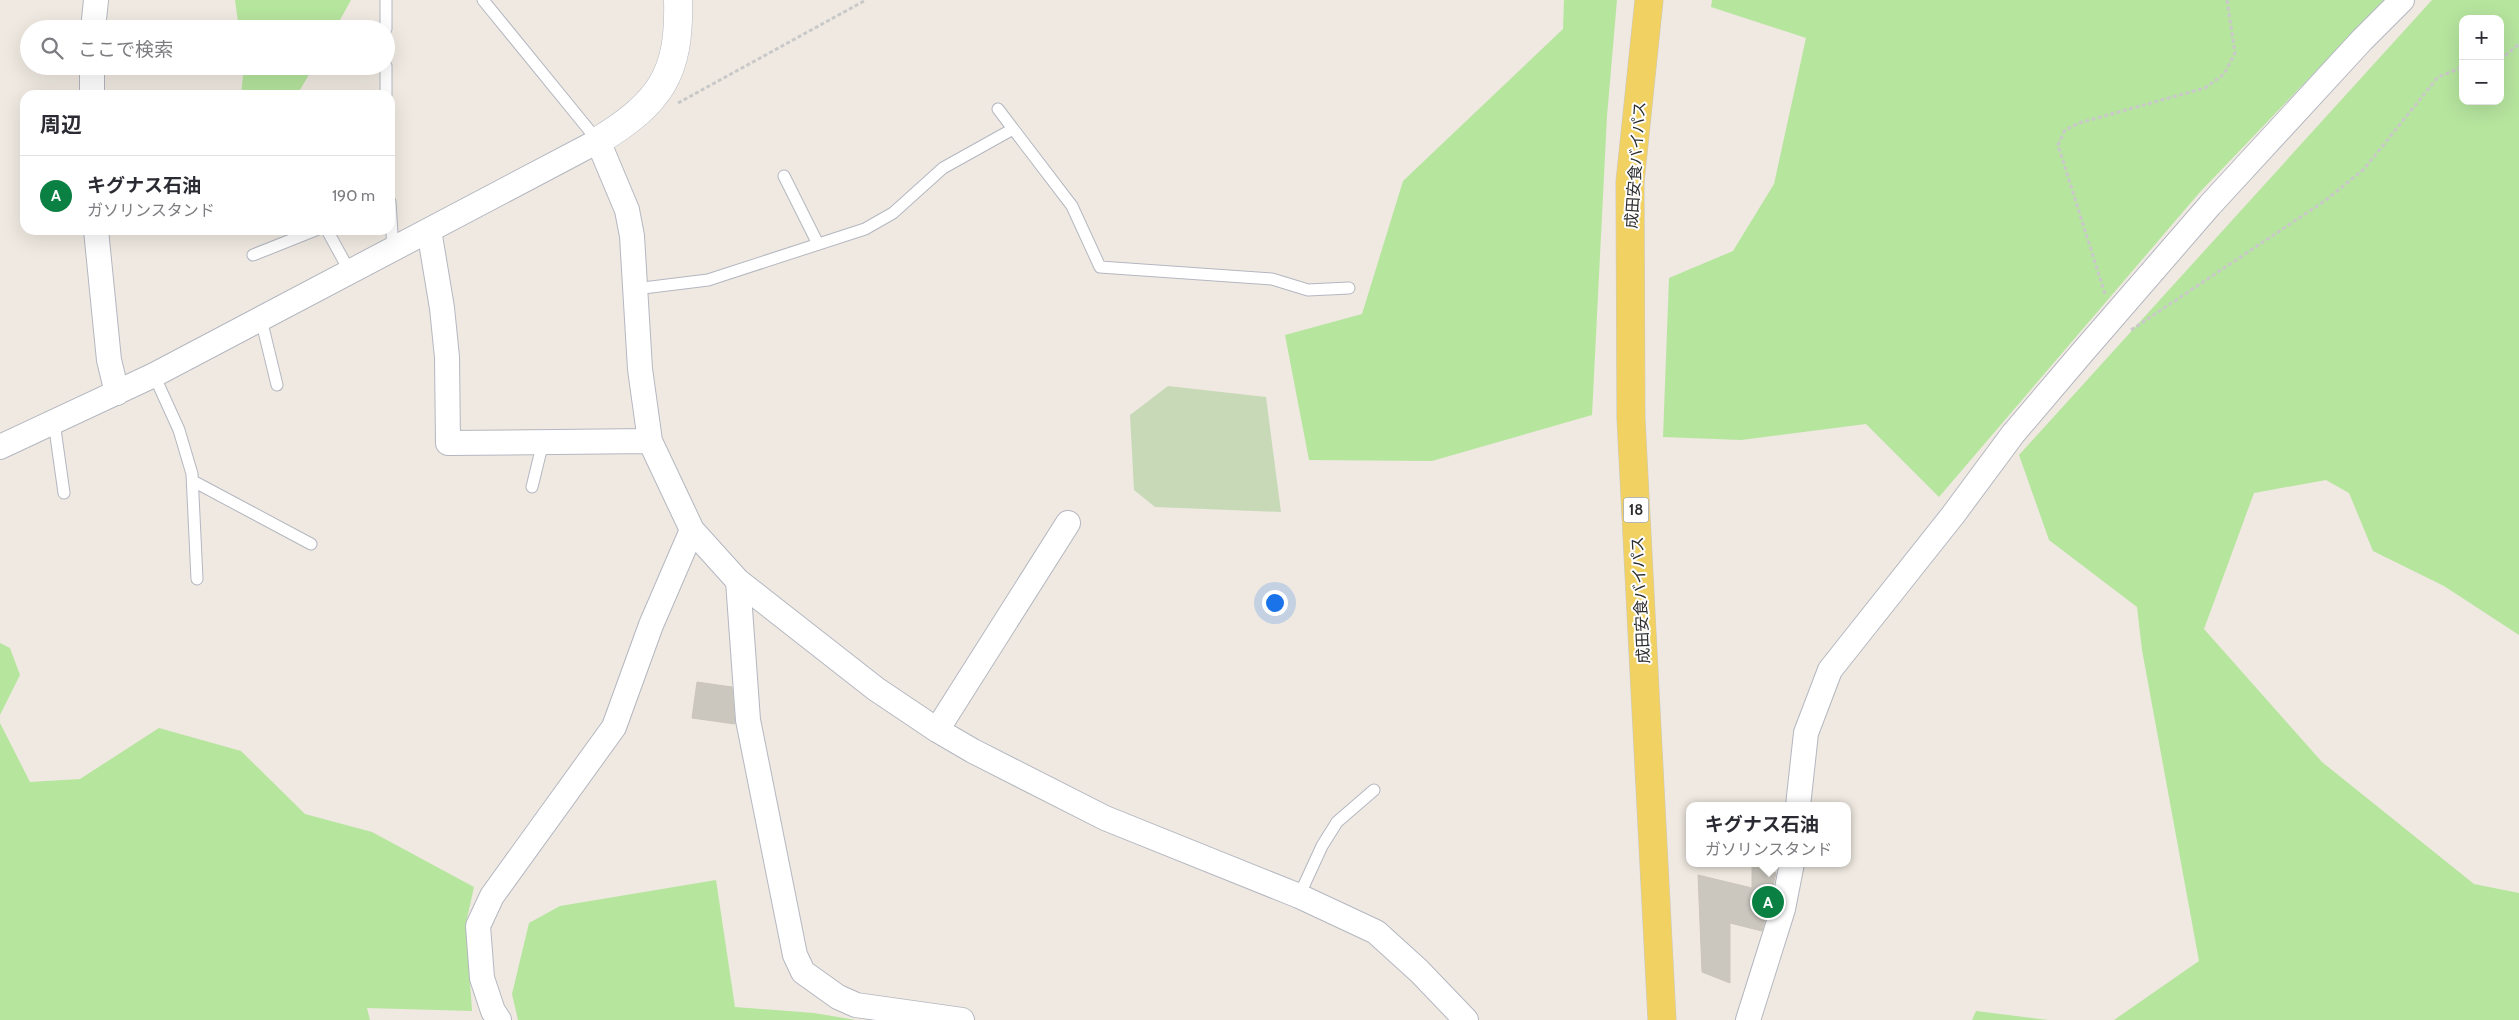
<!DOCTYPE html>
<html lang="ja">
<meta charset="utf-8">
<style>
body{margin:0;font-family:Cabin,"Noto Sans JP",sans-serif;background:#f7f7f7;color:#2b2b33}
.controls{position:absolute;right:15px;top:15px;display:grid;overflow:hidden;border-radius:10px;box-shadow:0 5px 20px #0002}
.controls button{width:45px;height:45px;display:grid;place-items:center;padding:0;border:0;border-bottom:1px solid #e1e1e2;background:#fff;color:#2b2b33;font:25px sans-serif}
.you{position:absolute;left:1274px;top:602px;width:18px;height:18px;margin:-12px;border:4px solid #fff;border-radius:50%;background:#1a73e8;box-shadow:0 0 0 8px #1a73e833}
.badge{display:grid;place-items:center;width:32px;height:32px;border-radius:50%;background:#0b8043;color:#fff;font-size:16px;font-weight:700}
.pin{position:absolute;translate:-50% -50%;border:2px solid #fff;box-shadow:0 1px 5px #0006}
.popup{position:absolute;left:1686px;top:802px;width:165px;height:65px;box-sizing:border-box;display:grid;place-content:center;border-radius:10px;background:#fff;filter:drop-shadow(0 1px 4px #0005);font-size:16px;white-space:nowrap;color:#7c7c81}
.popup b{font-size:19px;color:#2b2b33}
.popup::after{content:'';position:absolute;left:50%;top:100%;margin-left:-10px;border:10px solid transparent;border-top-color:#fff}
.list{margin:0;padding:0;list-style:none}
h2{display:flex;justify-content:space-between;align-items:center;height:65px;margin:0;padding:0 20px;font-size:21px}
h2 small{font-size:16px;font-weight:400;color:#7c7c81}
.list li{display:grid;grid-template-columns:32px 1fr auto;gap:15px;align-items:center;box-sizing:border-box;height:80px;padding:0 20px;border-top:1px solid #e1e1e2}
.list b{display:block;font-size:19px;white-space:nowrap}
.list p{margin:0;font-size:16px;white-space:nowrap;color:#7c7c81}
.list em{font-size:16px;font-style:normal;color:#7c7c81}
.icon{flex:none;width:28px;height:28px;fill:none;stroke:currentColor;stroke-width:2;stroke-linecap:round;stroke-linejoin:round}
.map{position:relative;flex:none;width:2519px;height:1020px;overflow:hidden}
.search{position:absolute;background:#fff;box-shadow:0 5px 20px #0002;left:20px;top:20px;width:375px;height:55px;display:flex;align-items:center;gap:12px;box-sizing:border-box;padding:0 18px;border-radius:28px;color:#7c7c81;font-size:19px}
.panel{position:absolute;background:#fff;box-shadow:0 5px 20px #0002;left:20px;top:90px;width:375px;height:145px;border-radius:15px}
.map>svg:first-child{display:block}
.green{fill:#b6e59e;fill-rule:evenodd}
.cemetery{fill:#c8d9b8}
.building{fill:#cbc7bf;stroke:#cbc5ba}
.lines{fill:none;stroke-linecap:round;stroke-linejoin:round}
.service-casing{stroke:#b4b7c1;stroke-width:13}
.minor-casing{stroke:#b4b7c1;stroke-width:26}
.tertiary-casing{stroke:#b4b7c1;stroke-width:29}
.primary-casing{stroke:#c9c9c9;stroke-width:29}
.path{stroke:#c9c9c9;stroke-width:3;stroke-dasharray:4 2.5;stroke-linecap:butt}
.service{stroke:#fff;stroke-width:11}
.minor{stroke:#fff;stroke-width:24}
.tertiary{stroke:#fff;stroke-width:28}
.primary{stroke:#f2d163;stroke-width:28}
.labels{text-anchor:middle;stroke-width:4;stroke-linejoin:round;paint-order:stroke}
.shield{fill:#fff;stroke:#6d6d6d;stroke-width:1}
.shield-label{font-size:15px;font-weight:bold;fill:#2e2e2e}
.street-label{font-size:16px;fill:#2e2e2e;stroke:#fff}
</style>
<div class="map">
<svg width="2519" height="1020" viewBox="0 0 2519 1020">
<rect width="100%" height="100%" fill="#efe9e1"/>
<path class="green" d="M235,0H351L335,29H239Z
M1564,0H1617L1607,116L1592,415L1432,461L1309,460L1285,335L1362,314L1403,181L1563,29Z
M1712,0H2384L2200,192L1939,497L1866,424L1741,440L1663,437L1669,278L1733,251L1774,184L1806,38L1711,7Z
M2432,0H2519V635L2444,586L2373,551L2349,493L2326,480L2254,493L2204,629L2322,762L2474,884L2519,893V1020H2114L2199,961L2142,650L2137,607L2049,540L2019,455ZM2463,19H2500V101H2463Z
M244,66H314L297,95H241Z
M0,643L10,648L20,675L0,715Z
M0,723L30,782L80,779L159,728L241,751L305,814L372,832L474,887L466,923L472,1011L367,1008L370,1020H0Z
M716,880L735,1007L814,1013L856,1020H518L512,994L529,923L560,906Z
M1976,1011L2048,1020H1972Z"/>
<path class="cemetery" d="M1168,386L1266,397L1281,512L1155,507L1134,490L1130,415Z"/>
<path class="building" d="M697,682L732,687L735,724L692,718Z
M1752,865L1776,873L1762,931L1730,923V983L1702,972L1698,875L1752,888Z"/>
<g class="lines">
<defs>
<path id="service" d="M386,0V29
M483,0L598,141
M386,66V95
M998,109L1072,206L1100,267L1272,279L1308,290L1349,288
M784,176L818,244
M390,202L393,249
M327,230L350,272
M253,255L316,230
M635,289L708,280L865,229L893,213L943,168L1013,129
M261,319L277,385
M154,375L179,430L192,474L197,579
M54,422L64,493
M193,481L311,544
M532,487L543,442
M1299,896L1322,846L1337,822L1374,790"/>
<path id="minor" d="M93,29L96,0
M92,95V66
M96,230L109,360L117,393
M429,230L442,308L447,357L448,443L650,441
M0,447L154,375L598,141L627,210L632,236L640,369L650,441L692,530L738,581L876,689L937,730L973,751L1105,818L1299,896L1376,932L1419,971L1466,1020
M738,581L748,720L795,955L803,972L838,997L856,1005L962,1020
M937,730L1068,523
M1798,806L1806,733L1830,670L1953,515L2013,434L2081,354L2210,205L2362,40L2402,0
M499,1020L493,1011L482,978L478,926L492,896L614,727L651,625L692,530
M1748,1020L1783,909L1792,863"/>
<path id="tertiary" d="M598,141C661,102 680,74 678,0"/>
<path id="primary" d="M1649,0L1630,182L1631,419L1662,1020"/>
</defs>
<use href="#service" class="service-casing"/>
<use href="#minor" class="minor-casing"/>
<use href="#tertiary" class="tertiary-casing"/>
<use href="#primary" class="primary-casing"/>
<path class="path" d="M2500,60L2519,44
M678,103L866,0
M2105,294L2058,145L2065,130L2079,123L2205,88L2224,74L2235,53L2227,0
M2131,330L2326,200L2364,169L2438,77L2463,67"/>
<use href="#service" class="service"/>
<use href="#minor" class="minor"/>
<use href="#tertiary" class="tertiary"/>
<use href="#primary" class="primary"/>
</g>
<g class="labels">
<rect class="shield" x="1623.5" y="497.5" width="25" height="25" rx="4"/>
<g class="shield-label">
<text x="1636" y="515">18</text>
</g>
<g class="street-label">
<text transform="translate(1635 165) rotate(-86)" y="6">成田安食バイパス</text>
<text transform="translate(1640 600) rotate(-93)" y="6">成田安食バイパス</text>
</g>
</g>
</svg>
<div class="controls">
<button>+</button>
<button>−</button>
</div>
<div class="you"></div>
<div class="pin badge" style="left:1768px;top:902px">A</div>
<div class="popup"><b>キグナス石油</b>ガソリンスタンド</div>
<div class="search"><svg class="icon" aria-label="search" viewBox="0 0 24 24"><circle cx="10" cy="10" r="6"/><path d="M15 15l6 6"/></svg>ここで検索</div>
<section class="panel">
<h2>周辺<small></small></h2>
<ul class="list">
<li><span class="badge">A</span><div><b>キグナス石油</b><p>ガソリンスタンド</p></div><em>190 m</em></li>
</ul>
</section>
</div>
